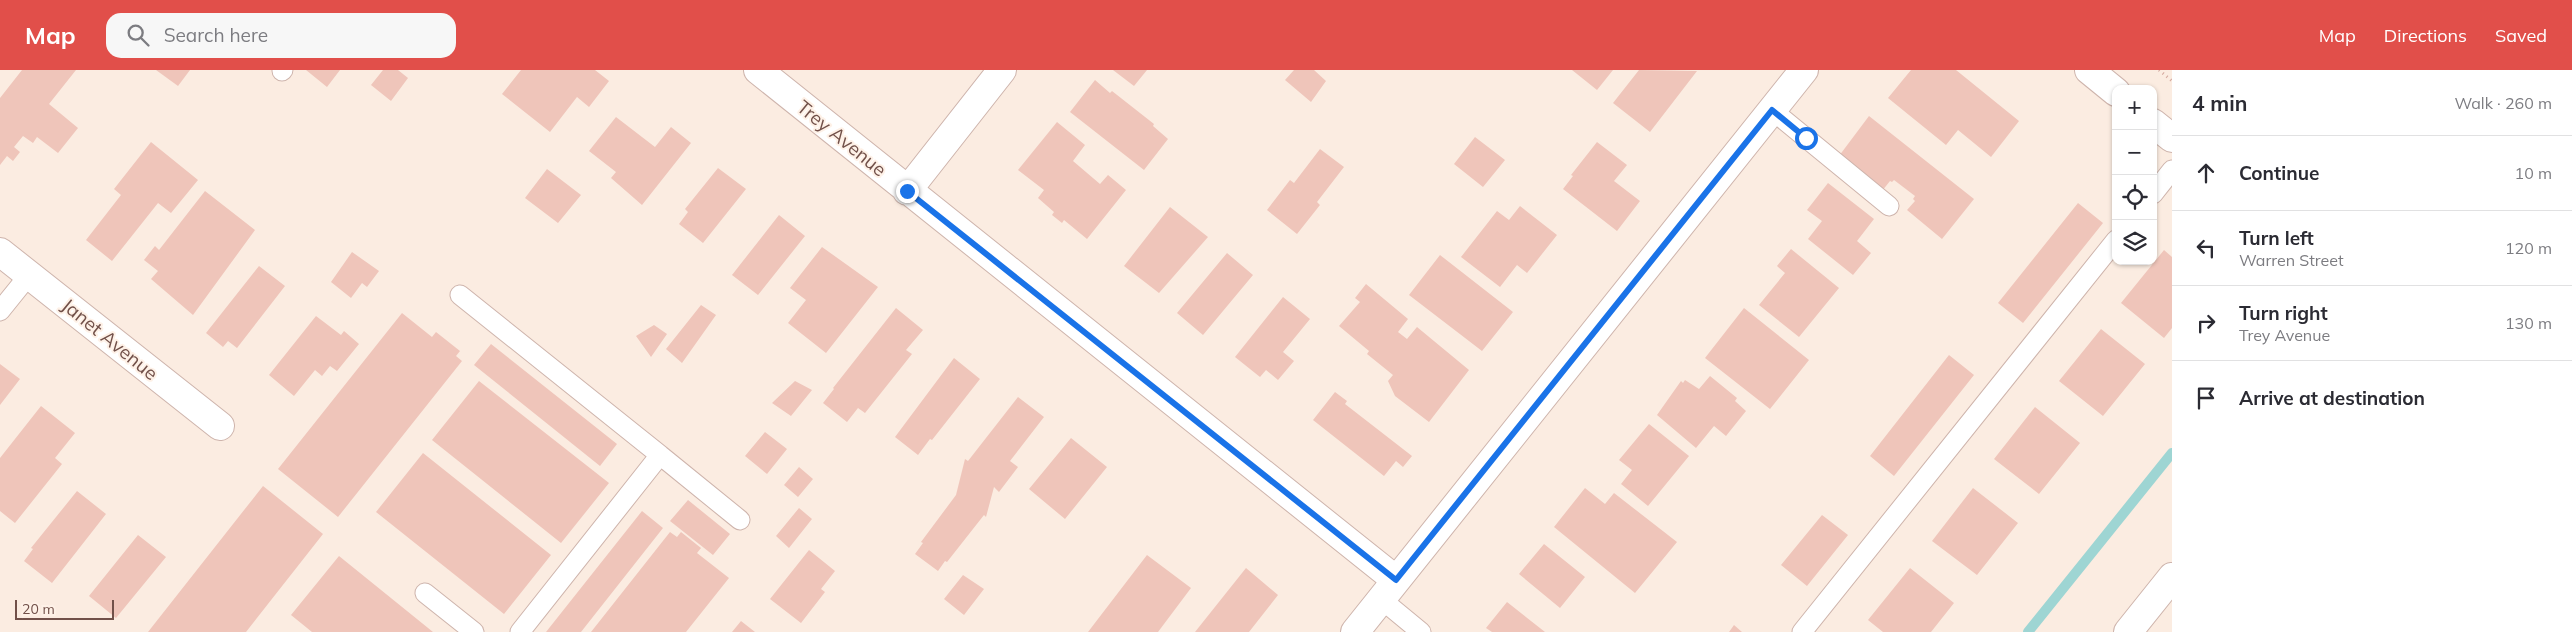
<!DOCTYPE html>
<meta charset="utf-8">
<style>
body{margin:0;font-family:Mulish,sans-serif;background:#f7f7f7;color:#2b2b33}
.controls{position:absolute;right:15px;top:15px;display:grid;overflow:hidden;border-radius:10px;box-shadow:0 1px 4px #0004}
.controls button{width:45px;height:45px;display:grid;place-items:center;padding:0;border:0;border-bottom:1px solid #e1e1e2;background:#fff;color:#2b2b33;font:25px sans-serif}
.scale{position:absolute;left:15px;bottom:12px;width:99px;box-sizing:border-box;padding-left:5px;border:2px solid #715049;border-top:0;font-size:14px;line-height:18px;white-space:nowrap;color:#715049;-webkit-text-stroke:4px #fef1e7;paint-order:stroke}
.stop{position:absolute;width:15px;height:15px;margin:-11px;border:4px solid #1a73e8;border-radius:50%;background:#fff}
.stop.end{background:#1a73e8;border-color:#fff;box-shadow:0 1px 5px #0008}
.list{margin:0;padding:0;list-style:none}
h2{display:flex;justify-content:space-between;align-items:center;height:65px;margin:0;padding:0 20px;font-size:21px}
h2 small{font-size:16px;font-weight:400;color:#7c7c81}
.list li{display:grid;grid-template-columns:32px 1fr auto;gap:15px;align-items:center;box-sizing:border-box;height:75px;padding:0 20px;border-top:1px solid #e1e1e2}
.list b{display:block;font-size:19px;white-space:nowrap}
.list p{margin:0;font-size:16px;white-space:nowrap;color:#7c7c81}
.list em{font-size:16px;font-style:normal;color:#7c7c81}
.icon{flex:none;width:28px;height:28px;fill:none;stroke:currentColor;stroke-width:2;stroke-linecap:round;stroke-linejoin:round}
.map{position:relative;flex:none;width:2172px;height:562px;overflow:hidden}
header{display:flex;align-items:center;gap:30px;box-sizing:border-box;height:70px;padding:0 25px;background:#e14f4a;color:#fff}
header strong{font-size:24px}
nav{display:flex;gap:28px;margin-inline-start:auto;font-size:18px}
.search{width:350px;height:45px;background:#f7f7f7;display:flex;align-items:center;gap:12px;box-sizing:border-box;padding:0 18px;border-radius:15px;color:#7c7c81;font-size:19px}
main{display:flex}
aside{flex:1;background:#fff}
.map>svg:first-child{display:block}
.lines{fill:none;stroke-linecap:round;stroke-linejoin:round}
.stream{stroke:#9ed5d3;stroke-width:10}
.building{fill:#efc5ba}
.service-casing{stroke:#ceb4ac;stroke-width:21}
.minor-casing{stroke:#ceb4ac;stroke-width:30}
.tertiary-casing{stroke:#ceb4ac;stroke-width:30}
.path{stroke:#d4a89e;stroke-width:3;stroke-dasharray:1 4;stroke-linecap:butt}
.service{stroke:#fff;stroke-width:19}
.minor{stroke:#fff;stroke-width:28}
.tertiary{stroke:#fff;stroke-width:28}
.route{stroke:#1a73e8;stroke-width:6}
.labels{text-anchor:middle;stroke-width:4;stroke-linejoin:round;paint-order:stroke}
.street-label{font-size:19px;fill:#715049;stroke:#fef1e7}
</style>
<header>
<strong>Map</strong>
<div class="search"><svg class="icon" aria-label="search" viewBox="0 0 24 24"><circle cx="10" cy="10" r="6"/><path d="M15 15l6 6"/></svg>Search here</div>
<nav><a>Map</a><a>Directions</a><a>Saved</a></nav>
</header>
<main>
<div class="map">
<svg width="2172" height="562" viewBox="0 0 2172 562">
<rect width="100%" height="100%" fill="#fbece1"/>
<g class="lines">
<path class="stream" d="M2028,562L2172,383"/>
</g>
<path class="building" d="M22,0H76L49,34L78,58L58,83L37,67L33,73L23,66L14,77L20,82L13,91L7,86L0,95V28Z
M156,0H190L178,16Z
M306,0H340L327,17Z
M383,0H398L408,8L391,31L371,15Z
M521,0H595L609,11L589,37L577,27L550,62L502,24Z
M1113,0H1147L1134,16Z
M1294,0H1314L1326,11L1311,32L1285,10Z
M1572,0H1613L1597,20Z
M1639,0L1697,1L1650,62L1613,33Z
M1911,0H1956L2019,51L1991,87L1958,60L1946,75L1888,28Z
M1095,10L1110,23L1112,21L1154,54L1153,56L1168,69L1144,100L1070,42Z
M1869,46L1974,129L1942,169L1907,140L1915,131L1913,129L1915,126L1894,110L1892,112L1890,111L1882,121L1839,86Z
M616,47L655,77L671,57L691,73L642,135L611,108L616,102L589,81Z
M1057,52L1085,75L1073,91L1100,114L1108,105L1126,120L1087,169L1064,150L1062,153L1052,145L1054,142L1038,128L1044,120L1018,100Z
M1475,67L1505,90L1483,117L1454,94Z
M151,72L198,110L171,143L158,133L112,191L86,170L121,125L114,119Z
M1597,72L1627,95L1614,111L1640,131L1617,161L1563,119L1573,106L1571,105Z
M1320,79L1344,97L1317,132L1320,135L1297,164L1267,140L1290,110L1294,113Z
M718,98L746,119L703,173L679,154L688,142L685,139Z
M547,99L581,125L558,153L525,128Z
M1828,113L1874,149L1857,171L1871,183L1853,205L1808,169L1822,151L1807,140Z
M205,121L255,160L193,245L151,209L158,201L144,190L155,176L159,180Z
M2078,133L2103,153L2023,253L1998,233Z
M1520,136L1557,165L1527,203L1517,195L1500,217L1461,187L1497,141L1509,150Z
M1170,137L1208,167L1159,223L1124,196Z
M779,145L805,166L758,225L732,205Z
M822,177L878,217L826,283L788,253L806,230L790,218Z
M1791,179L1839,218L1799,267L1759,235L1785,203L1777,196Z
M2164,180L2172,187V258L2164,268L2121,233Z
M352,182L379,201L367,217L362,213L351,228L331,212Z
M1227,183L1253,205L1203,265L1177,243Z
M1440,185L1513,242L1482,281L1409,225Z
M259,196L285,216L237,278L228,271L223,277L206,263Z
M1366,214L1408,249L1398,262L1407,269L1417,257L1469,300L1429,352L1395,326L1388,311L1393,305L1367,284L1369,281L1339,256L1360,232L1355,228Z
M1283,227L1310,249L1283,282L1294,291L1278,310L1266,300L1260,307L1235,287Z
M701,235L716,245L682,293L666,279Z
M896,238L923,260L906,280L912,284L865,343L858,338L847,352L823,333L834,319L833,318Z
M1744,238L1809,290L1770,339L1705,288Z
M402,243L432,267L436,262L460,281L456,286L462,291L338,447L278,399Z
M316,246L341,265L344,261L359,274L337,301L330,296L322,306L315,300L294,326L269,305Z
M654,255L667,264L651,287L636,266Z
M2101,259L2145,294L2103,346L2059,311Z
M491,274L617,374L600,396L474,295Z
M1949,285L1974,305L1894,406L1870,386Z
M954,288L980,309L932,370L930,369L918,385L895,367Z
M0,294L20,309L0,335Z
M1710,306L1737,328L1735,331L1746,341L1726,366L1714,356L1696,378L1657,345L1681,311L1683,313L1685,310L1699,319Z
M479,311L609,413L561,473L432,370Z
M795,311L812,320L791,346L772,333Z
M1335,322L1347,331L1345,334L1412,386L1403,397L1396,391L1384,406L1313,350Z
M1018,327L1044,347L1010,391L1018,397L999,422L994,417L986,447L984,445L947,492L945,491L938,501L915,484L923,473L921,472L956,425L965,389L968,391Z
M41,336L75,363L55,388L62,394L15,453L0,441V388Z
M2035,337L2080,373L2039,424L1994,389Z
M1649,354L1689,386L1648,436L1621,414L1632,400L1619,390Z
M765,362L787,379L767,404L745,386Z
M1071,368L1107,397L1065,449L1029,419Z
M423,383L551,485L504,544L376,442Z
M799,397L813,409L798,427L784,415Z
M263,416L323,464L246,562H148Z
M1585,418L1605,434L1614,423L1677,472L1635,523L1554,457Z
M1973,418L2018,453L1977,505L1932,471Z
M77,421L106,444L52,513L24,491L33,479L31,478Z
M688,430L730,464L713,485L670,451Z
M799,438L812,449L789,478L776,466Z
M642,441L663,458L581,562H546Z
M1822,445L1848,465L1807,516L1781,495Z
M670,462L677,467L681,462L701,478L697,483L729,508L686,562H591Z
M138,465L166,487L116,548L89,526Z
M1544,474L1585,507L1560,538L1519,504Z
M809,480L835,501L821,519L825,522L801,553L770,529Z
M1147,485L1191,518L1158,562H1088Z
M339,486L433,562H312L291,545Z
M1246,498L1278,525L1249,562H1195Z
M1910,498L1954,533L1931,562H1883L1868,550Z
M963,505L984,519L964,545L944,529Z
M1507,532L1545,562H1492L1486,558Z
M741,551L755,562H732Z
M1734,555L1742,562H1729Z"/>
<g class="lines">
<defs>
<path id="service" d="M282,1L283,0
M1772,40L1889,136
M2153,124L2172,100
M460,225L660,385L520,562
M0,241L29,205
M660,385L740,450
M425,523L474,562
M1381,529L1421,562
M1802,562L2116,170"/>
<path id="minor" d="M758,0L1396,510
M907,121L1002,0
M0,182L220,356
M1355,562L1804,0
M2128,562L2172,507"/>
<path id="tertiary" d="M2089,0L2116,22
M2153,53L2172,68"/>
</defs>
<use href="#service" class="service-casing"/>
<use href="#minor" class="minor-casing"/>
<use href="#tertiary" class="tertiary-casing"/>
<path class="path" d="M2159,0L2172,11"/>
<use href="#service" class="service"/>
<use href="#minor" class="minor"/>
<use href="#tertiary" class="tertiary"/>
</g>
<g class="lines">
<path class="route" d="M907,121L1396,510L1772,40L1806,68"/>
</g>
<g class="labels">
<g class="street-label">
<text transform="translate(842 68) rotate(39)" y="7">Trey Avenue</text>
<text transform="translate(110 269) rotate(39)" y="7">Janet Avenue</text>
</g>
</g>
</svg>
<div class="controls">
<button>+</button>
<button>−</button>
<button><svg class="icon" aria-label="locate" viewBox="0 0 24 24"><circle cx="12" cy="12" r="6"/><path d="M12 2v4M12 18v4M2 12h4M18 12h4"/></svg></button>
<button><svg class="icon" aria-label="layers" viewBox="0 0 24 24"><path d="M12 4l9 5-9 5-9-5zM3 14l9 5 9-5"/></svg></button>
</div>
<div class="scale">20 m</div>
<div class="stop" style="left:1806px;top:68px"></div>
<div class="stop end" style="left:907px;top:121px"></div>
</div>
<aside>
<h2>4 min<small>Walk · 260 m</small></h2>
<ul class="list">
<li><svg class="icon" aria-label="ahead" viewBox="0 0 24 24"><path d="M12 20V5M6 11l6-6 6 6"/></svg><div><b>Continue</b></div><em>10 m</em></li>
<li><svg class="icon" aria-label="left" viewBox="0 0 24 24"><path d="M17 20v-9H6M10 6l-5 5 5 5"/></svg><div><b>Turn left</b><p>Warren Street</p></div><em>120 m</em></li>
<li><svg class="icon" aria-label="right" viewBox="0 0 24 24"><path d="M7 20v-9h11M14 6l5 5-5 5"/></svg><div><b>Turn right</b><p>Trey Avenue</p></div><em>130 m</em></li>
<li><svg class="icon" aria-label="arrive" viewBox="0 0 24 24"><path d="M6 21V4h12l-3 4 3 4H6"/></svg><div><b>Arrive at destination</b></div></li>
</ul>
</aside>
</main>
